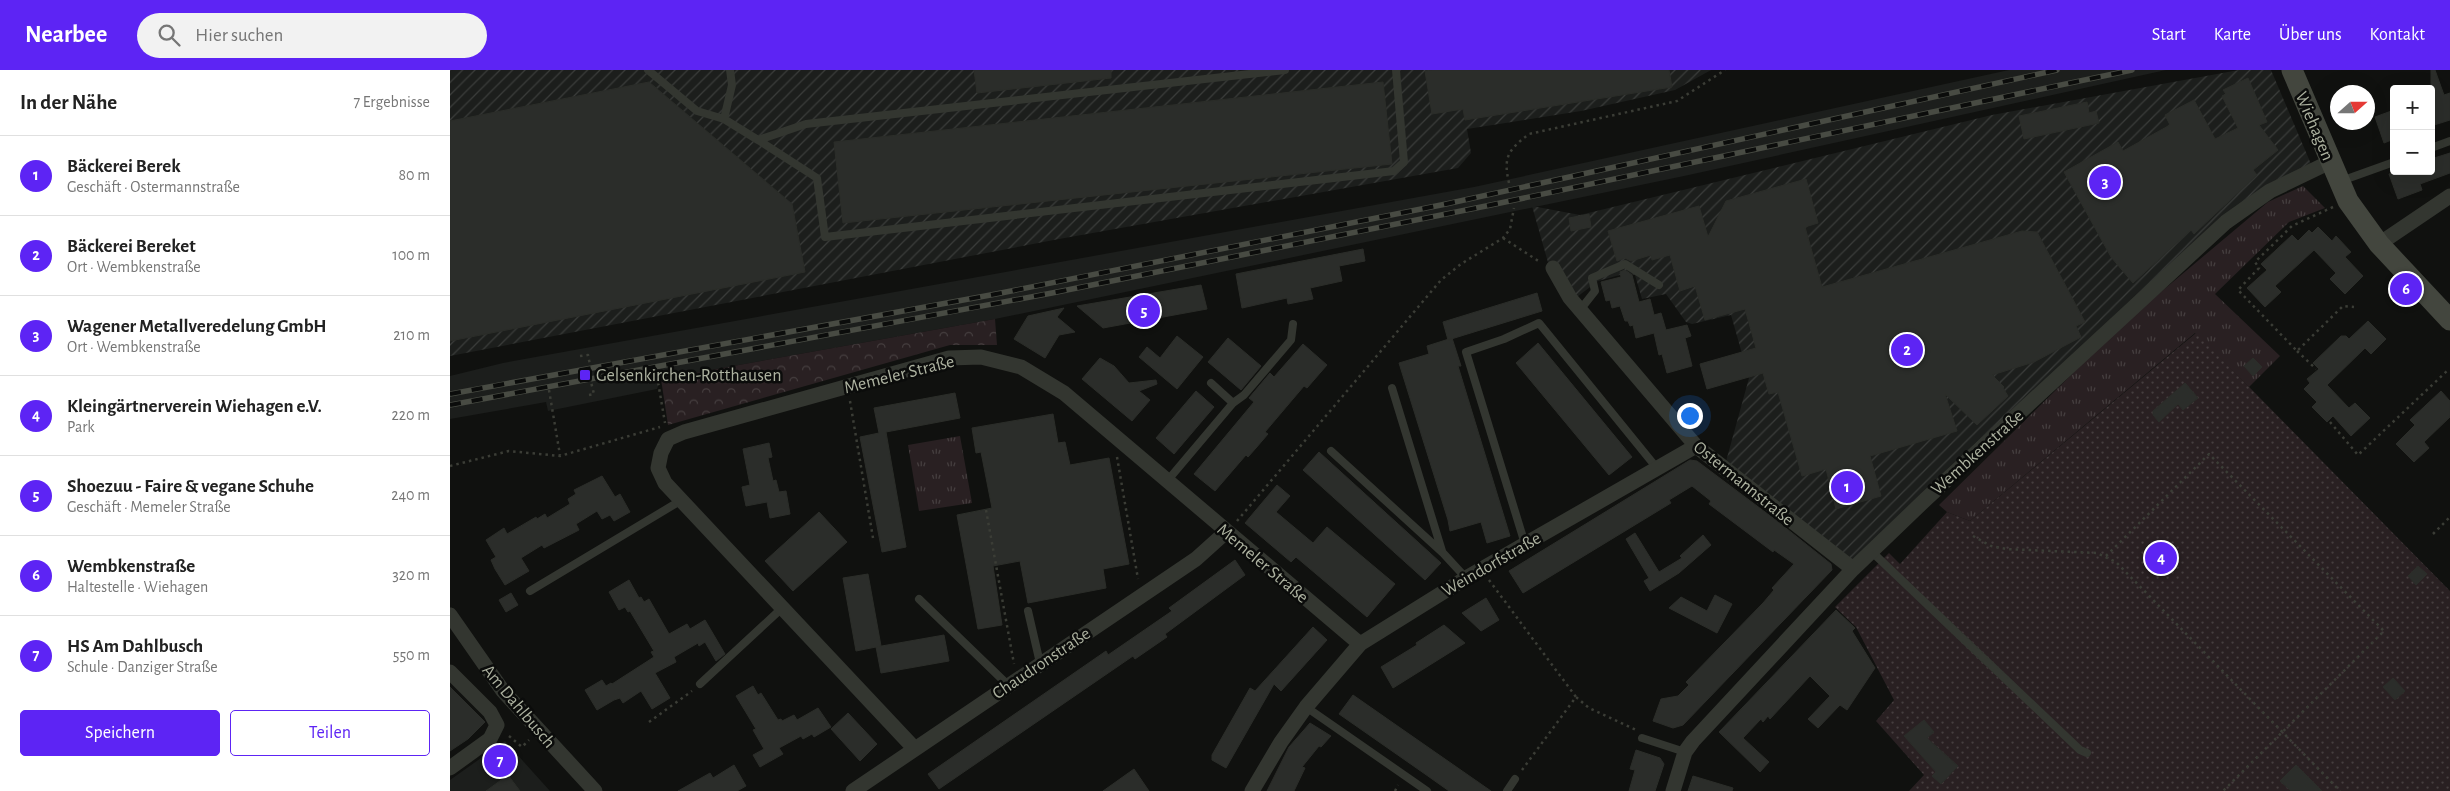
<!DOCTYPE html>
<html lang="de">
<meta charset="utf-8">
<style>
body{margin:0;font-family:"Alegreya Sans",sans-serif;background:#f2f2f2;color:#222}
.controls{position:absolute;right:15px;top:15px;display:grid;overflow:hidden;border-radius:5px;box-shadow:0 5px 20px #0002}
.controls button{width:45px;height:45px;display:grid;place-items:center;padding:0;border:0;border-bottom:1px solid #e0e0e0;background:#fff;color:#222;font:25px sans-serif}
.compass{position:absolute;left:1880px;top:15px;width:45px;height:45px;border-radius:50%;background:#fff;box-shadow:0 5px 20px #0002;rotate:69deg}
.you{position:absolute;left:1239px;top:345px;width:18px;height:18px;margin:-12px;border:4px solid #fff;border-radius:50%;background:#1a73e8;box-shadow:0 0 0 8px #1a73e833}
.badge{display:grid;place-items:center;width:32px;height:32px;border-radius:50%;background:#5d24f4;color:#fff;font-size:16px;font-weight:700}
.pin{position:absolute;translate:-50% -50%;border:2px solid #fff;box-shadow:0 1px 5px #0006}
.list{margin:0;padding:0;list-style:none}
h2{display:flex;justify-content:space-between;align-items:center;height:65px;margin:0;padding:0 20px;font-size:21px}
h2 small{font-size:16px;font-weight:400;color:#767676}
.list li{display:grid;grid-template-columns:32px 1fr auto;gap:15px;align-items:center;box-sizing:border-box;height:80px;padding:0 20px;border-top:1px solid #e0e0e0}
.list b{display:block;font-size:19px;white-space:nowrap}
.list p{margin:0;font-size:16px;white-space:nowrap;color:#767676}
.list em{font-size:16px;font-style:normal;color:#767676}
.actions{display:flex;gap:10px;padding:15px 20px}
.actions a{flex:1;padding:11px 0;border:1px solid #5d24f4;border-radius:5px;text-align:center;font-size:18px;color:#5d24f4}
.actions .main{background:#5d24f4;color:#fff}
.icon{flex:none;width:28px;height:28px;fill:none;stroke:currentColor;stroke-width:2;stroke-linecap:round;stroke-linejoin:round}
.map{position:relative;flex:none;width:2000px;height:721px;overflow:hidden}
header{display:flex;align-items:center;gap:30px;box-sizing:border-box;height:70px;padding:0 25px;background:#5d24f4;color:#fff}
header strong{font-size:24px}
nav{display:flex;gap:28px;margin-inline-start:auto;font-size:18px}
.search{width:350px;height:45px;background:#f2f2f2;display:flex;align-items:center;gap:12px;box-sizing:border-box;padding:0 18px;border-radius:28px;color:#767676;font-size:19px}
main{display:flex}
aside{flex:1;background:#fff}
.map>svg:first-child{display:block}
.built{fill:#1c1e1c}
.industrial{fill:url(#industrial-furrows)}
.grass{fill:url(#grass-tufts)}
.forest{fill:url(#forest-crowns)}
.garden{fill:url(#garden-dots)}
.building{fill:#2b2d2a;stroke:#2b2d29}
.lines{fill:none;stroke-linecap:round;stroke-linejoin:round}
.path{stroke:#3b3d36;stroke-width:2.5;stroke-dasharray:2.5 4;stroke-linecap:butt}
.lane{stroke:#333630;stroke-width:8}
.street{stroke:#333630;stroke-width:15}
.secondary{stroke:#43463e;stroke-width:21}
.rail-casing{stroke:#484b43;stroke-width:5.5}
.rail{stroke:#0b0c0b;stroke-width:4;stroke-dasharray:11;stroke-linecap:butt}
.poi-dot{fill:#5d24f4;stroke:#0b0c0b;stroke-width:2}
.labels{text-anchor:middle;stroke-width:5;stroke-linejoin:round;paint-order:stroke}
.street-label{font-size:18px;fill:#adb2a0;stroke:#0b0c0b}
.poi-label{font-size:18px;fill:#adb2a0;stroke:#0b0c0b;text-anchor:start}
</style>
<header>
<strong>Nearbee</strong>
<div class="search"><svg class="icon" aria-label="search" viewBox="0 0 24 24"><circle cx="10" cy="10" r="6"/><path d="M15 15l6 6"/></svg>Hier suchen</div>
<nav><a>Start</a><a>Karte</a><a>Über uns</a><a>Kontakt</a></nav>
</header>
<main>
<aside>
<h2>In der Nähe<small>7 Ergebnisse</small></h2>
<ul class="list">
<li><span class="badge">1</span><div><b>Bäckerei Berek</b><p>Geschäft · Ostermannstraße</p></div><em>80 m</em></li>
<li><span class="badge">2</span><div><b>Bäckerei Bereket</b><p>Ort · Wembkenstraße</p></div><em>100 m</em></li>
<li><span class="badge">3</span><div><b>Wagener Metallveredelung GmbH</b><p>Ort · Wembkenstraße</p></div><em>210 m</em></li>
<li><span class="badge">4</span><div><b>Kleingärtnerverein Wiehagen e.V.</b><p>Park</p></div><em>220 m</em></li>
<li><span class="badge">5</span><div><b>Shoezuu - Faire &amp; vegane Schuhe</b><p>Geschäft · Memeler Straße</p></div><em>240 m</em></li>
<li><span class="badge">6</span><div><b>Wembkenstraße</b><p>Haltestelle · Wiehagen</p></div><em>320 m</em></li>
<li><span class="badge">7</span><div><b>HS Am Dahlbusch</b><p>Schule · Danziger Straße</p></div><em>550 m</em></li>
</ul>
<div class="actions"><a class="main">Speichern</a><a>Teilen</a></div>
</aside>
<div class="map">
<svg width="2000" height="721" viewBox="0 0 2000 721">
<defs>
<pattern id="industrial-furrows" width="10" height="10" patternUnits="userSpaceOnUse" patternTransform="scale(1.25)"><rect width="10" height="10" fill="#1c1e1c"/><path d="M-1 1l2-2M0 10L10 0M9 11l2-2" fill="none" stroke="#3a3c3a"/></pattern>
<pattern id="grass-tufts" width="24" height="20" patternUnits="userSpaceOnUse" patternTransform="scale(1.25)"><rect width="24" height="20" fill="#292022"/><path d="M3 7l-1-3M5 7V3M7 7l1-3M15 17l-1-3M17 17v-4M19 17l1-3" fill="none" stroke="#453e3f"/></pattern>
<pattern id="forest-crowns" width="20" height="18" patternUnits="userSpaceOnUse" patternTransform="scale(1.25)"><rect width="20" height="18" fill="#292022"/><path d="M2 6a3 3 0 1 1 6 0M12 15a3 3 0 1 1 6 0" fill="none" stroke="#453e3f"/></pattern>
<pattern id="garden-dots" width="8" height="8" patternUnits="userSpaceOnUse" patternTransform="scale(1.25)"><rect width="8" height="8" fill="#292022"/><path d="M2 2h.1M6 6h.1" fill="none" stroke="#453e3f" stroke-width="1.8" stroke-linecap="round"/></pattern>
</defs>
<rect width="100%" height="100%" fill="#10110f"/>
<path class="built" d="M1559,0H1716L1234,106L545,249L211,309L207,319L98,341L96,332L0,349V306L53,293L1024,117Z
M55,671L100,721H0V710Z"/>
<path class="industrial" d="M0,0H1261L1225,20L1131,41L1017,59L1021,83L1008,98L609,169L0,286Z
M1789,0H1821L1861,94L1818,114L1402,495L1275,395L1299,308L1281,245L1242,254L1236,252L1216,224L1192,229L1185,205L1177,203L1148,211L1123,230L1099,196L1082,136L1130,145L1542,45Z"/>
<path class="grass" d="M1853,116L1875,138L1839,152L1765,224L1830,286L1799,317L1745,263L1520,451L1497,442L1489,435L1674,253L1818,132Z
M510,366L522,433L469,441L458,375Z"/>
<path class="forest" d="M545,249L547,275H500L218,355L211,309Z"/>
<path class="garden" d="M1746,263L2000,521V721H1459L1474,705L1426,651L1444,630L1406,557L1385,537L1439,483L1450,494L1497,442L1520,451Z"/>
<path class="building" d="M524,0H661V8L527,23Z
M982,0H1219L1222,17L1015,50L1013,39L982,44L975,1Z
M1981,0H1985L1994,25L2000,23V50L1981,56Z
M1798,8L1817,52L1809,55L1828,80L1803,100L1807,105L1763,146L1744,164L1741,160L1683,213L1661,187L1614,102L1668,72L1673,81L1720,55L1715,45L1744,30L1765,69L1788,58L1772,26L1776,24L1773,20Z
M199,12L342,134L355,202L0,271V51Z
M933,12L942,94L393,153L384,72Z
M1637,32L1639,43L1646,41L1649,53L1574,69L1569,46Z
M1944,40V69L1934,73L1925,47Z
M2000,83V103L1970,114L1972,120L1948,129L1939,104L1948,101H1981V89Z
M1356,109L1368,153L1355,157L1372,217L1572,161L1587,162L1635,252L1626,256L1631,267L1584,292L1542,305L1554,317L1553,318L1558,326L1527,355L1495,324L1507,361L1420,386L1431,426L1386,439L1376,399L1352,406L1328,322L1319,324L1313,303L1257,319L1250,294L1306,278L1295,239L1255,250L1245,216L1230,221L1220,185L1202,190L1201,185L1181,191L1175,188L1167,191L1158,161L1249,136L1258,167L1276,131Z
M1139,144L1141,157L1121,161L1119,148Z
M1868,157L1882,171L1886,166L1901,182L1895,187L1913,206L1895,224L1880,209L1886,203L1864,180L1825,216L1831,222L1815,237L1797,218L1817,200L1811,194L1842,165L1848,171L1859,160L1862,163Z
M913,179L915,191L889,196L892,211L860,218L863,229L838,234L837,228L792,238L786,204Z
M1175,200L1182,205L1189,232L1200,229L1204,245L1211,243L1216,260L1237,255L1241,266L1235,268L1242,296L1217,303L1212,284L1209,285L1204,263L1186,268L1183,255L1180,256L1178,251H1175L1170,236L1162,238L1160,230L1156,231L1151,212L1171,207L1170,202Z
M751,215L757,239L653,258L627,236Z
M1087,223L1092,241L998,270L993,252Z
M614,238L607,247L625,262L609,265L595,288L564,269L578,246Z
M1918,251L1936,269L1921,284L1915,278L1877,315L1899,338L1905,333L1920,348L1901,366L1883,346L1877,352L1862,337L1867,332L1854,319L1860,313L1857,309L1869,299L1863,293L1891,266H1896L1899,269Z
M727,266L753,287L727,319L689,287L697,277L710,288Z
M778,268L811,296L791,320L758,292Z
M1002,268L1011,296H1008L1060,466L1037,473L1031,452L1000,461L998,450L949,293L979,284L977,276Z
M1088,273L1182,387L1159,405L1066,293Z
M853,274L877,295L857,318L854,316L815,362L818,364L806,378L798,387L796,385L765,421L744,404L804,332L799,328L820,303L824,307Z
M650,288L664,296L679,313L706,310L707,314L689,321L700,330L682,351L632,309Z
M1803,288L1812,297L1803,306L1794,296Z
M1735,313L1748,328L1733,340L1728,334L1709,352L1703,345V341Z
M746,321L764,337L724,384L706,368Z
M1991,321L2000,331V347L1974,372L1979,378L1964,392L1946,374L1965,355L1960,350Z
M505,323L510,348L436,362L456,477L432,482L410,367L429,363L424,338Z
M603,344L608,373L615,372L620,395L659,388L679,494L653,499L656,518L578,533L570,491L543,496L552,555L528,559L507,445L542,438L531,382L526,383L522,358Z
M319,373L322,387L318,388L323,411L326,410L329,422L336,421L340,444L320,448L317,432L296,436L292,417L300,415L293,379Z
M869,382L991,493L975,510L853,400Z
M1240,390L1247,391L1327,451L1381,494L1382,500L1233,655L1223,658L1203,651L1211,629L1228,626L1239,615L1236,612L1313,533L1324,520L1322,518L1344,494L1324,480L1323,482L1259,434L1261,431L1242,416L1219,430L1221,433L1073,523L1059,501Z
M152,406L165,427L170,424L180,442L164,451L160,445L152,449L147,441L126,454L129,460L94,478L92,475L71,488L79,501L55,515L45,499L41,490L46,487L36,470L54,458L57,464L86,447L87,449L95,444L97,448L120,434L118,429L126,424L124,420Z
M827,415L840,426L826,442L863,473L877,457L945,514L917,547L846,487L841,492L795,453Z
M369,442L397,472L343,521L315,491Z
M1185,463L1209,502L1232,488L1230,486L1253,465L1261,475L1229,503L1200,521L1194,511L1199,508L1176,469Z
M785,490L795,505L715,564L717,567L685,589L683,586L489,719L478,704L656,581L658,585L722,541L719,538Z
M1968,496L1977,504L1966,515L1958,506Z
M418,504L431,576L406,581L393,508Z
M179,510L189,528L191,527L194,532L199,529L219,564L237,554L240,559L255,550L275,584L266,591L255,572L249,576L248,573L224,587L226,592L205,603L220,628L202,639L191,621L173,633L170,628L164,630L147,640L135,620L152,610L156,616L161,613L162,614L204,587L201,582L204,581L180,541L178,542L175,537L169,540L159,522Z
M61,523L68,535L56,542L49,530Z
M1265,525L1282,534L1267,563L1219,538L1231,527L1257,541Z
M1036,528L1049,550L1031,561L1012,543Z
M1386,540L1405,558L1402,561L1425,598L1397,640L1390,635L1368,658L1358,649L1380,626L1360,606L1320,649L1318,646L1313,652L1311,649L1293,668L1319,692L1310,702L1269,662Z
M994,555L1015,573L943,618L931,597L967,575L966,573Z
M863,557L877,570L831,621L824,614L776,698L762,690V685L800,618L805,621Z
M494,565L499,591L431,603L426,577Z
M1943,608L1955,621L1945,630L1933,617Z
M303,616L308,625L311,623L328,650L331,649L332,651L344,645L347,650L368,638L381,657L364,667L362,664L353,669L351,666L329,678L333,684L310,697L303,685L314,679L303,660L306,659L286,626Z
M0,617L35,652L18,669L0,681Z
M903,625L936,648L1041,721H999L975,704L889,644Z
M398,643L427,674L410,691L381,659Z
M1474,650L1484,662L1477,668L1508,696L1491,714L1482,706L1486,702L1454,666Z
M860,653L881,666L871,677L869,676L852,697L855,698L844,721H817L839,677Z
M1186,680L1210,688L1214,694L1205,721H1179L1185,700L1180,699Z
M284,695L296,716L287,721H228L260,703L263,708Z
M1846,695L1872,721H1841L1830,711Z
M684,699L699,721H653Z
M58,705L70,721H36Z
M1243,706L1283,718L1282,721H1238Z"/>
<g class="lines">
<path class="path" d="M1059,113C1053,87 1058,80 1079,64L1227,31L1275,0
M1883,137L1842,156L1805,192L1809,198L1788,220L1847,281L1893,236L1904,237
M1053,168L1090,192
M1847,281L1866,299
M130,286L138,285L140,295
M206,300L215,353
M99,320L110,385
M139,325L144,324L141,312
M400,331L423,468
M1880,352L1908,385L1998,300
M667,387L688,509
M0,396L59,381L110,386L210,357
M536,440L564,594
M787,451L991,210L1011,194L1053,168L1060,159L1064,138
M1983,464L2000,447
M1523,466L1541,476L1556,479L1647,483L1666,492L1890,721
M1656,486L1759,384L1934,561L1773,721
M1039,510L1126,627
M199,652L242,621
M59,666L72,677L79,670
M1072,700L1126,627L1139,638L1186,660
M945,721L948,715"/>
<path class="lane" d="M198,0L247,41L274,49L308,70L356,54L835,0
M274,49L282,15L280,0
M308,70L367,108L375,167L944,101L954,92L946,0
M1981,78L2000,71
M1891,111L1944,92
M1130,240L1145,221L1142,208L1175,194L1209,215
M942,318L992,481
M783,333L794,325L841,270L843,254
M881,381L993,483L1016,508
M718,410L783,333L761,313
M1075,474L1016,282L1054,269L1089,253L1206,397
M1422,482L1630,680L1637,683
M80,521L230,431
M469,529L558,615
M578,541L590,593
M250,614L331,539
M856,637L977,721
M1192,668L1235,682
M1057,721L1065,709"/>
<path class="street" d="M1929,174L2000,126
M1103,198L1120,228L1246,376L1403,499
M0,545L53,621L145,721
M0,602L40,642L47,655L40,669L0,698
M464,678L215,413L208,398L211,383L218,369L234,362L499,288L531,287L571,297L614,323L910,574
M403,721L746,489L776,462
M802,721L831,672L856,637L910,574L1016,508L1246,376
M1223,721L1235,682L1243,671L1403,499L1476,429L1776,152L1820,121L1880,92"/>
<path class="secondary" d="M1842,0L1898,131L1929,174L2000,250"/>
<defs>
<path id="rail" d="M0,324L546,224L996,134L1607,0
M0,335L602,223L1036,136L1682,0"/>
</defs>
<use href="#rail" class="rail-casing"/>
<use href="#rail" class="rail"/>
</g>
<rect class="poi-dot" x="129" y="299" width="12" height="12" rx="2.5"/>
<g class="labels">
<g class="street-label">
<text transform="translate(1865 56) rotate(67)" y="6">Wiehagen</text>
<text transform="translate(449 304) rotate(-14)" y="6">Memeler Straße</text>
<text transform="translate(1527 382) rotate(-42)" y="6">Wembkenstraße</text>
<text transform="translate(1294 413) rotate(39)" y="6">Ostermannstraße</text>
<text transform="translate(813 493) rotate(40)" y="6">Memeler Straße</text>
<text transform="translate(1041 494) rotate(-30)" y="6">Weindorfstraße</text>
<text transform="translate(591 593) rotate(-34)" y="6">Chaudronstraße</text>
<text transform="translate(69 636) rotate(50)" y="6">Am Dahlbusch</text>
</g>
<g class="poi-label">
<text x="146" y="311">Gelsenkirchen-Rotthausen</text>
</g>
</g>
</svg>
<div class="controls">
<button>+</button>
<button>−</button>
</div>
<svg class="compass" viewBox="-18 -18 36 36"><path d="M0-13l5 13h-10z" fill="#e53935"/><path d="M0 13l5-13h-10z" fill="#767676"/></svg>
<div class="you"></div>
<div class="pin badge" style="left:1397px;top:417px">1</div>
<div class="pin badge" style="left:1457px;top:280px">2</div>
<div class="pin badge" style="left:1655px;top:112px">3</div>
<div class="pin badge" style="left:1711px;top:488px">4</div>
<div class="pin badge" style="left:694px;top:241px">5</div>
<div class="pin badge" style="left:1956px;top:219px">6</div>
<div class="pin badge" style="left:50px;top:691px">7</div>
</div>
</main>
